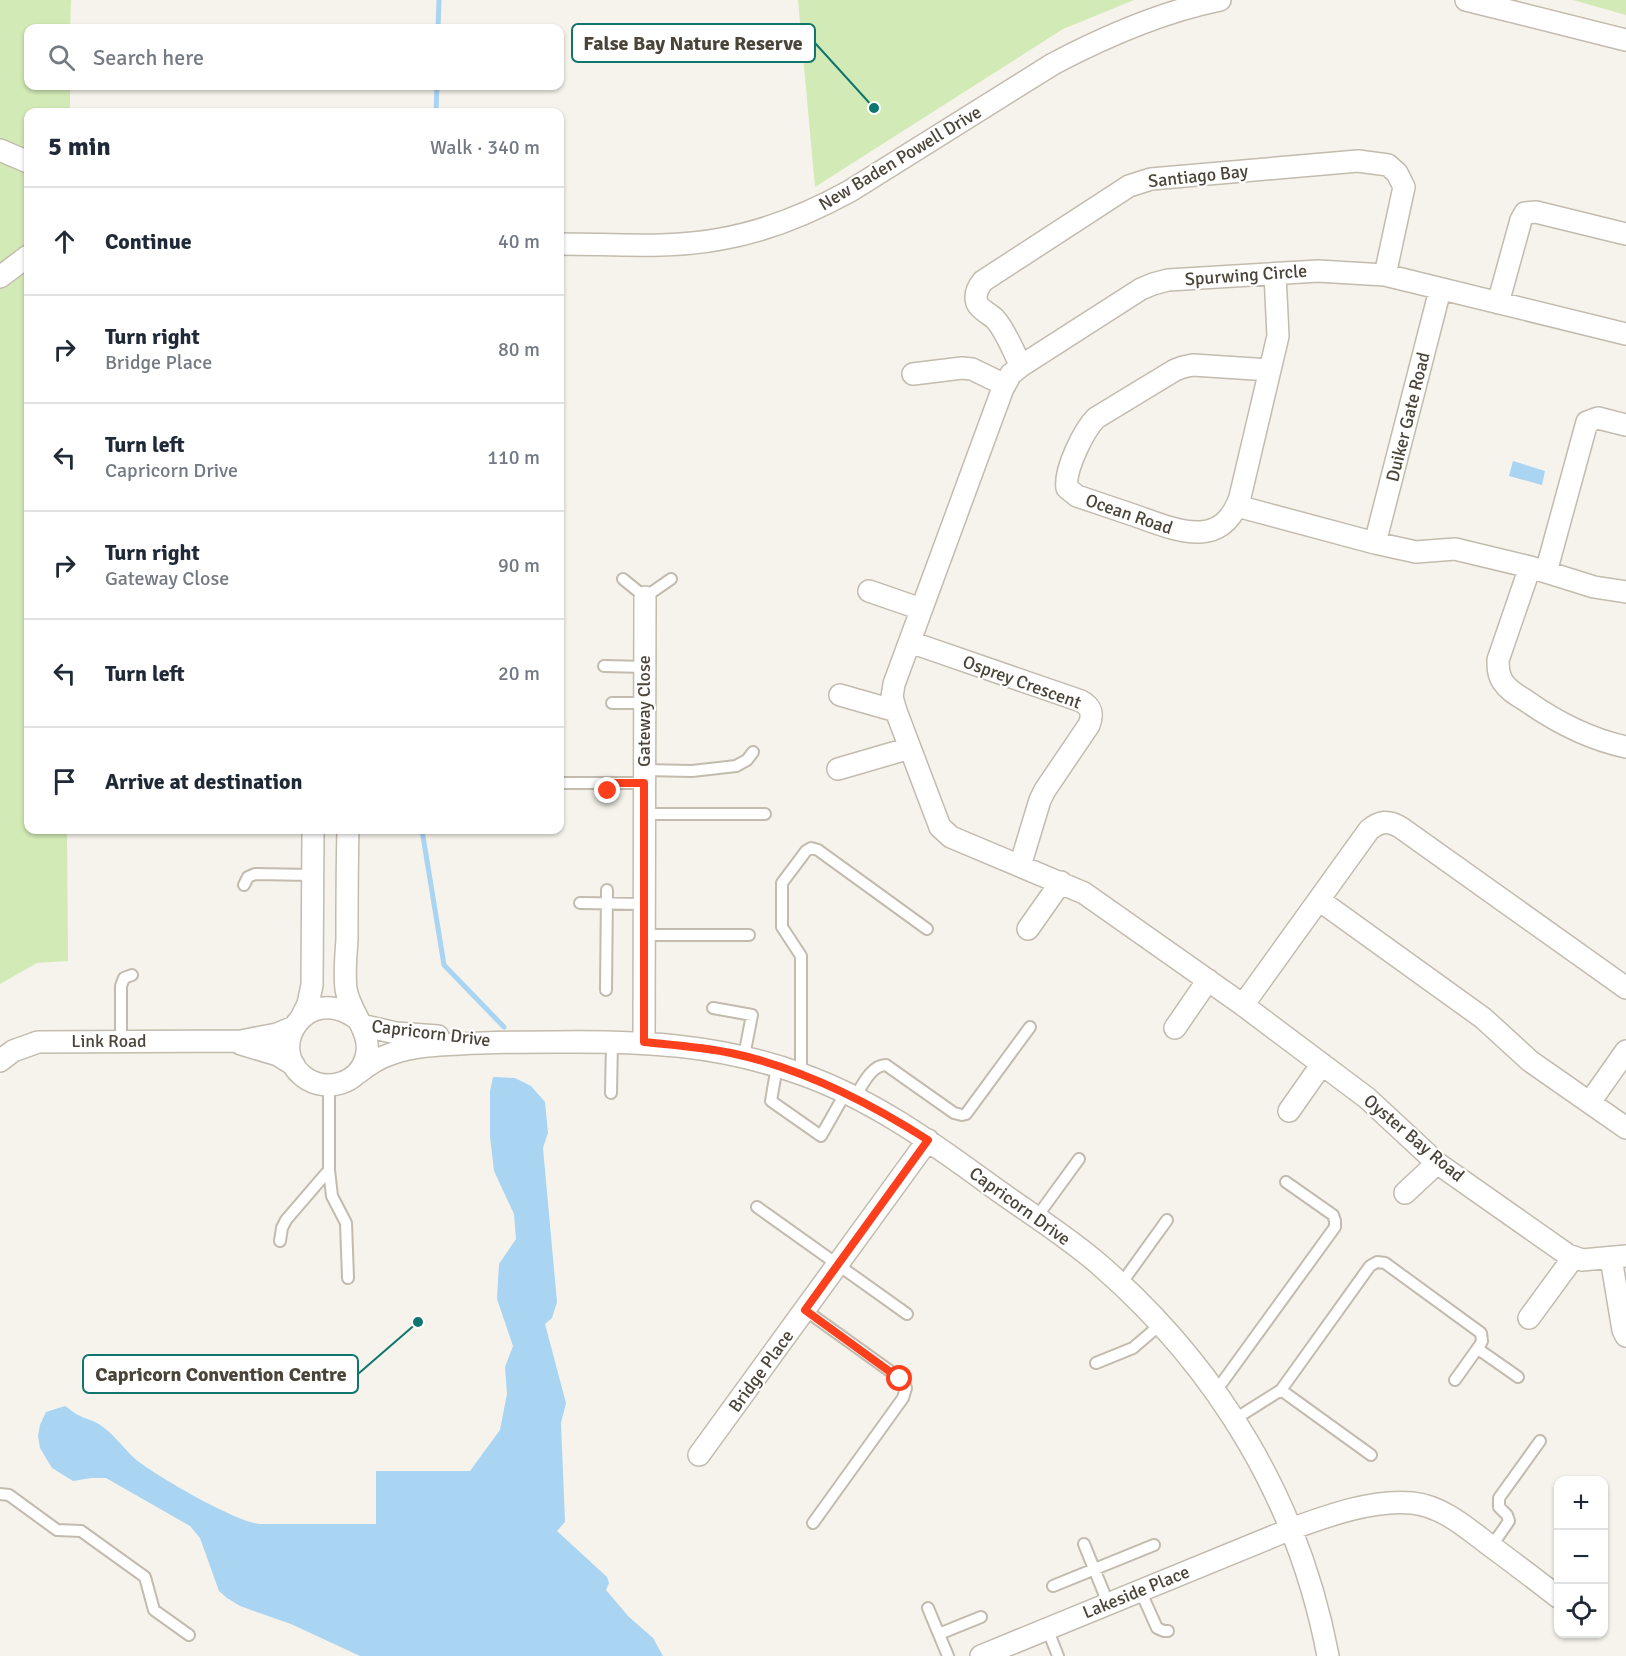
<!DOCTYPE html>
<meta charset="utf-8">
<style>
body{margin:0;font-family:Signika,sans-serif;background:#f6f6f7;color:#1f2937}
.controls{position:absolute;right:18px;bottom:18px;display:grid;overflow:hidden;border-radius:12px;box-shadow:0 2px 4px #0004}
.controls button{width:54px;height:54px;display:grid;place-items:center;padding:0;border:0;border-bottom:2px solid #e0e1e3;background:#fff;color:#1f2937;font:30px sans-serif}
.stop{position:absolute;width:18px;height:18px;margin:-14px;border:4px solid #fc3f1d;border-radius:50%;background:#fff}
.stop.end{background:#fc3f1d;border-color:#fff;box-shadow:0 2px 6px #0008}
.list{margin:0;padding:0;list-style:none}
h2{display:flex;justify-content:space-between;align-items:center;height:78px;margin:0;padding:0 24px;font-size:26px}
h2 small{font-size:20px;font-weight:400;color:#747a83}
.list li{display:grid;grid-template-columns:39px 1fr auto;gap:18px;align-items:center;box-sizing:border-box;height:108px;padding:0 24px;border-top:2px solid #e0e1e3}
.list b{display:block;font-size:22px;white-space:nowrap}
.list p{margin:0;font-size:20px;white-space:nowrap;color:#747a83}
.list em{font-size:20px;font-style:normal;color:#747a83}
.icon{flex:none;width:33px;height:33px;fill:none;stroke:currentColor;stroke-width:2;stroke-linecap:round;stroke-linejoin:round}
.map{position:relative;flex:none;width:1626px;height:1656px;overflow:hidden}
.search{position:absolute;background:#fff;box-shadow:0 2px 4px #0004;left:24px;top:24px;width:540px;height:66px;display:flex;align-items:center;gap:15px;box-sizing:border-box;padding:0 21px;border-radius:12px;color:#747a83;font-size:22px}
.panel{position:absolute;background:#fff;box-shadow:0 2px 4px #0004;left:24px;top:108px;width:540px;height:726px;border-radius:12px}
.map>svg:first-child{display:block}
.green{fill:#d2eab5}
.water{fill:#a9d4f2}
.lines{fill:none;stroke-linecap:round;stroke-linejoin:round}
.stream{stroke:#a9d4f2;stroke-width:5}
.service-casing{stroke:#c2bbae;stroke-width:14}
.minor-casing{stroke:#c2bbae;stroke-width:24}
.service{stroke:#fff;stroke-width:10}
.minor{stroke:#fff;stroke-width:21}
.route{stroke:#fc3f1d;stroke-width:8}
.labels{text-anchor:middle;stroke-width:4.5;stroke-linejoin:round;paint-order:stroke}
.street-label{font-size:18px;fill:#4b4439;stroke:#fff}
.leader{fill:none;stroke:#0f766e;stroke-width:2}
.callout-dot{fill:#0f766e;stroke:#fff;stroke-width:2}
.callout{fill:#fff;stroke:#0f766e;stroke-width:2}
.callout-label{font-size:20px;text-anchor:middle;font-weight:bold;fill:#4b4439}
</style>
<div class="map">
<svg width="1626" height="1656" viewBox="0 0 1626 1656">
<rect width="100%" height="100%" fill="#f6f3ec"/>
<path class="green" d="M0,0H71L70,28H28V86H70V112H28V830H67L68,961L37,963L0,984Z
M798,0H1134L1063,29L815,187Z
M1573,0H1626V15Z"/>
<path class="water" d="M1513,461L1545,471L1542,485L1509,476Z
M493,1077L515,1078L531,1086L545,1102L548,1133L543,1148L557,1302L552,1318L545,1324L566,1403L561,1423L565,1522L557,1531L607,1577L609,1583L606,1590L629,1617L653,1638L663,1656H360L291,1624L240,1606L227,1598L219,1591L200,1538L190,1526L106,1478H91L73,1481L52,1468L40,1448L38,1436L40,1425L46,1412L65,1406C70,1409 75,1414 80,1416C86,1419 92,1420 97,1423C112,1432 122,1446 134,1458C154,1475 234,1521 259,1524H376V1471H470L500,1430L507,1394L505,1367L513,1346L497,1299L499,1264L516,1239L514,1214L494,1171L490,1137V1091Z"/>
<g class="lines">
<path class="stream" d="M438,28L439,0
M436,112L437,86
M422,830L444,965L504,1027"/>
<defs>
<path id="service" d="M623,579L645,597L671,579
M604,666L645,667
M612,703H644
M644,770L692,771L736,766L747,760L753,752
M560,783H644
M644,814H765
M244,885L248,877L255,874L313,875
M580,903L644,904
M644,935H749
M606,990L607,890
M713,1008L752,1015L744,1056
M121,1041V986L124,978L132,975
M777,1066L771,1101L821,1136L846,1092
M801,1073V956L782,927V883L806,851L811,848L818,850L927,929
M329,1086V1170L332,1196L346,1223L348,1278
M611,1093L612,1041
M855,1097C862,1086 871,1065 886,1065L954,1113L962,1115L966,1114L1030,1027
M757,1207L907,1314
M1036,1218L1079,1159
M280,1241L282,1228L286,1220L329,1170
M1121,1284L1167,1220
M805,1310L901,1379L906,1388L903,1398L813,1523
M1478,1349L1518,1377
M1096,1363L1133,1348L1161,1324
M1281,1390L1371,1455
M1216,1391L1335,1227V1221L1333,1215L1286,1182
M1235,1419L1281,1390L1370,1266L1377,1262L1385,1263L1481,1333L1482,1341L1480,1345L1455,1380
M0,1494L9,1495L57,1530L81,1531L145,1577L154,1610L189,1635
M1084,1544L1108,1603
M1491,1547L1509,1521L1507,1515L1499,1507V1498L1540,1441
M1053,1586L1154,1545
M1140,1590L1157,1628L1164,1631H1168
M928,1608L948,1656
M1047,1628L1058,1656
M939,1634L981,1617"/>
<path id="minor" d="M1466,0L1626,40
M0,150L28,162
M560,244C613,244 669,249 721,239C767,231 810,213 850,191L1053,64C1106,36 1161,12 1220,0
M0,277L28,256
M1440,290L1375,543L1416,552L1455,549L1530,567L1594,587L1626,592
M1498,303L1521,220L1525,213L1536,212L1626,234
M1626,334L1385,275L1318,271L1168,280L1153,284L1141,289L1021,366L1011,374L1003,388L894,684L892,697L896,711L940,827L951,837L1084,893L1243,1005L1367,1098L1437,1163L1568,1255L1582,1260L1626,1256
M1021,366C1013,351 1006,331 995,319C989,313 980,310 977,303C974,294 978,287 983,281L1129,186L1151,179L1358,161L1388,165L1397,173L1404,187L1385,275
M1270,370L1193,365L1183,367L1175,370L1096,418C1084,430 1064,470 1067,488L1077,496C1098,503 1118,510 1139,517C1178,531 1222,550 1240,497L1278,336L1275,274
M913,374L962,368L972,369L1005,385
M1237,506L1375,543
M1530,567L1498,660C1498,667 1498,675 1503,682C1508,690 1517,695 1525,700C1556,722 1589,739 1626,747
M1546,572L1587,422L1598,418L1626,425
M869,591L921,609
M910,642L1081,701C1092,707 1093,715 1089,725L1045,790L1040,800L1020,866
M840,695L896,711
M838,769L910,748
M348,830C347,866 347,902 347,939C346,955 344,973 346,989C350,1014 373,1032 366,1057C359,1084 326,1093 304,1077C265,1047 307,983 356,1018
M1319,900L1483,1018L1530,1061L1626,1128
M1028,929L1061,882
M1243,1005L1369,830C1380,821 1388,820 1400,827L1626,988
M301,1018L308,1004L312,985L313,830
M361,1025L396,1033L438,1036
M1175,1028L1208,980
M644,1042L645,597
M241,1044L278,1055L294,1065
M0,1061L13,1051L38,1042L241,1041L277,1034L294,1027
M358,1073C368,1065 378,1058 391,1054C413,1046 437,1045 460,1044C492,1042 524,1042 556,1042C643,1041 718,1044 801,1074C872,1099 933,1143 993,1187C1029,1213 1068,1237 1101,1266C1219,1369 1299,1502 1328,1656
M1590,1102L1626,1051
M1289,1111L1322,1064
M1405,1193L1437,1163
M1611,1258L1623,1330L1626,1336
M1529,1318L1573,1258
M699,1455L928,1140
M981,1656L1291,1529C1327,1516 1373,1499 1412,1503C1443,1506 1468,1529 1492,1547C1514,1563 1536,1580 1558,1597"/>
</defs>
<use href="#service" class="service-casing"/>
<use href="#minor" class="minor-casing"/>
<use href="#service" class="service"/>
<use href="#minor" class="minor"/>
</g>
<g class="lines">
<path class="route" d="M608,791V783H644V1042C673,1045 702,1047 731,1053C802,1068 867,1101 928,1140L805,1310L900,1379"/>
</g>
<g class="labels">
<g class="street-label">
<text transform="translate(900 158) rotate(-31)" y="6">New Baden Powell Drive</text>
<text transform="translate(1198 176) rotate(-6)" y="6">Santiago Bay</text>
<text transform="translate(1246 275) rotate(-4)" y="6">Spurwing Circle</text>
<text transform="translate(1408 417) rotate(-76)" y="6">Duiker Gate Road</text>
<text transform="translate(1129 514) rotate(19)" y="6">Ocean Road</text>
<text transform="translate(1022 682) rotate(20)" y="6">Osprey Crescent</text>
<text transform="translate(644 711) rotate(-90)" y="6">Gateway Close</text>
<text transform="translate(431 1033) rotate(7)" y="6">Capricorn Drive</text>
<text x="109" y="1047">Link Road</text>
<text transform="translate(1414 1138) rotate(40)" y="6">Oyster Bay Road</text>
<text transform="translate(1020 1206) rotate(36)" y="6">Capricorn Drive</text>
<text transform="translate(761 1371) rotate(-54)" y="6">Bridge Place</text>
<text transform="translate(1136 1592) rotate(-22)" y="6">Lakeside Place</text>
</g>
</g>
<path class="leader" d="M874 108L815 43M418 1322L358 1374"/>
<g class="callout-dot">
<circle cx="874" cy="108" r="6"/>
<circle cx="418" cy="1322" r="6"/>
</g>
<g class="callout">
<rect x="572" y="24" width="243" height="38" rx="6"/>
<rect x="83" y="1355" width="275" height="38" rx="6"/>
</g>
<g class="callout-label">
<text x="693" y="50">False Bay Nature Reserve</text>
<text x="221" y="1381">Capricorn Convention Centre</text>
</g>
</svg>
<div class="controls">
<button>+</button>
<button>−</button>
<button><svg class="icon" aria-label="locate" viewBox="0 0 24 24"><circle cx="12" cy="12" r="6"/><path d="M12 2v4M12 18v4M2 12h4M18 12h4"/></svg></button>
</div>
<div class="stop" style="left:900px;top:1379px"></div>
<div class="stop end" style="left:608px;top:791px"></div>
<div class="search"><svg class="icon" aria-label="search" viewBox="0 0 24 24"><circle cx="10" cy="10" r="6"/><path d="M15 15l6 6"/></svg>Search here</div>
<section class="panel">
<h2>5 min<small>Walk · 340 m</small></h2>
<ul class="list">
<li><svg class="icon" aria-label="ahead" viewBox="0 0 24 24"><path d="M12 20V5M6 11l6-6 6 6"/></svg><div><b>Continue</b></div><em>40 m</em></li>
<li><svg class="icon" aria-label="right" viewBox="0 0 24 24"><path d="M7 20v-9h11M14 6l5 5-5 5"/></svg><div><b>Turn right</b><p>Bridge Place</p></div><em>80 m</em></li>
<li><svg class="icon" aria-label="left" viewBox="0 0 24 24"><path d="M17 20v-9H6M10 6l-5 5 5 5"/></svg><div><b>Turn left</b><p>Capricorn Drive</p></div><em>110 m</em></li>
<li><svg class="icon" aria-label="right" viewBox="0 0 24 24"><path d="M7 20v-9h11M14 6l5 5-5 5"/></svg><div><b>Turn right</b><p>Gateway Close</p></div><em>90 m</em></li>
<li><svg class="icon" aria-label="left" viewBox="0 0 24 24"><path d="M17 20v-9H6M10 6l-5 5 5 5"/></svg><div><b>Turn left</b></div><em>20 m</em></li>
<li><svg class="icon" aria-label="arrive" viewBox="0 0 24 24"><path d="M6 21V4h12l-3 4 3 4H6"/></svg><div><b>Arrive at destination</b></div></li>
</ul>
</section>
</div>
